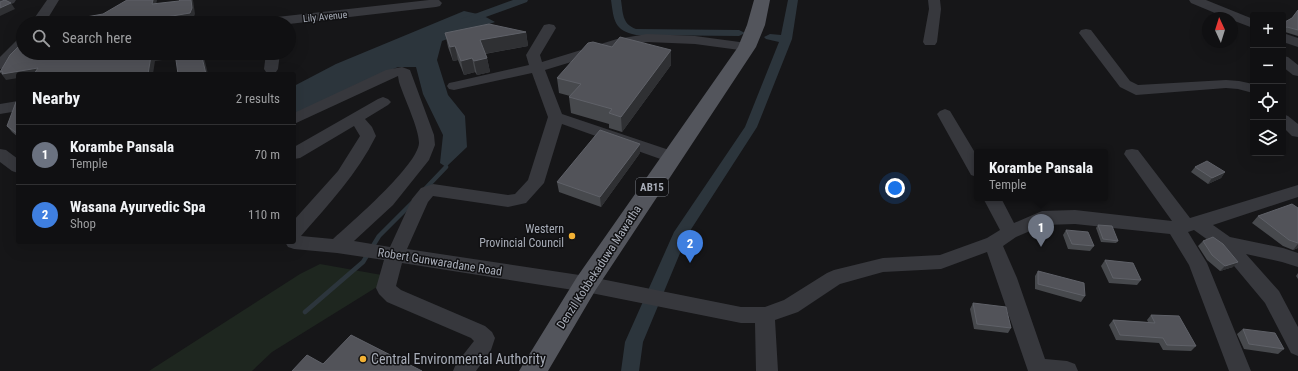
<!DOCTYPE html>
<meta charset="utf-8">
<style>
body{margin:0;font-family:"Roboto Condensed",sans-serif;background:#19191b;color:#f1f3f6}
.controls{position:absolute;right:12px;top:12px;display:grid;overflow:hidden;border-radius:4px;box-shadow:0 4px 16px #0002}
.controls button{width:36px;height:36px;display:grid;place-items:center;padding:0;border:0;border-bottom:1px solid #303032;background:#101012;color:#f1f3f6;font:20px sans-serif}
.compass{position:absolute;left:1202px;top:12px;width:36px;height:36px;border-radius:50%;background:#101012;box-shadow:0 4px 16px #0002;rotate:356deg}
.you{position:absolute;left:895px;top:188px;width:14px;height:14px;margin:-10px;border:3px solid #fff;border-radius:50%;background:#1a73e8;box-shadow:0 0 0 6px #1a73e833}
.badge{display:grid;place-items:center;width:26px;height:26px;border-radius:50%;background:#db2777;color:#fff;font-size:13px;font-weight:700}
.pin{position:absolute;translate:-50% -33px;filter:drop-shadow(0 1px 2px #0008)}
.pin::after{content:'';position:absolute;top:21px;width:14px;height:12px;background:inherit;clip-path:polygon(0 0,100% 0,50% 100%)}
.popup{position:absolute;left:974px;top:149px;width:134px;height:52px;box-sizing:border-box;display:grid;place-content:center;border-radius:4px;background:#101012;filter:drop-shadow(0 1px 3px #0005);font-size:13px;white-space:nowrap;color:#9c9d9f}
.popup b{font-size:15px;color:#f1f3f6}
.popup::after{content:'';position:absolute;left:50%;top:100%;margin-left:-8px;border:8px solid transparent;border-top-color:#101012}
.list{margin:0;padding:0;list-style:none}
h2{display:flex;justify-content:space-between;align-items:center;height:52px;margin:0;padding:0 16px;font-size:17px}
h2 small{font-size:13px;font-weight:400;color:#9c9d9f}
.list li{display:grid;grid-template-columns:26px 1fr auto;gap:12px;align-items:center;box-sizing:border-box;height:60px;padding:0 16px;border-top:1px solid #303032}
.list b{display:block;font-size:15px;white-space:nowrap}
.list p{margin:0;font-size:13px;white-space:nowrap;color:#9c9d9f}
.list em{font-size:13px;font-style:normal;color:#9c9d9f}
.icon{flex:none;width:22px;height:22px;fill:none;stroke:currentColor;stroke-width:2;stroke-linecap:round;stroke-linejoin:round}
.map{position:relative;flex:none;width:1298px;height:371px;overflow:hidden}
.search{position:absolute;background:#101012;box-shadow:0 4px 16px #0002;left:16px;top:16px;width:280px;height:44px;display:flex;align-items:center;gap:10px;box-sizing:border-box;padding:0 14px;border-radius:22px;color:#9c9d9f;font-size:15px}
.panel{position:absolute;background:#101012;box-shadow:0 4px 16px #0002;left:16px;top:72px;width:280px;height:172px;border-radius:4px}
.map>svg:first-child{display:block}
.green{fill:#1e261f}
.water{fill:#2c353c}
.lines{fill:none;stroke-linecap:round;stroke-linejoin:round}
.stream{stroke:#2c353c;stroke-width:4.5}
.canal{fill:#2c353c;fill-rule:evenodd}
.minor{fill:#37383d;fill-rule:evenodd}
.major{fill:#53555c;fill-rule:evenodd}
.wall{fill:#47494d}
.shaded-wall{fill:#2f3033}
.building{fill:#525359;stroke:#5f6168}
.poi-dot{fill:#f2b134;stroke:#111113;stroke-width:1.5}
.labels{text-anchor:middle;stroke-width:3;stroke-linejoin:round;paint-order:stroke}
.far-street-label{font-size:10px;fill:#a8adb8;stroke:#111113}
.shield{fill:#111113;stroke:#7b7e86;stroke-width:1}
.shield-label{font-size:11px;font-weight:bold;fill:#a8adb8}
.poi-label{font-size:12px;fill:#a8adb8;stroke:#111113;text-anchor:end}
.street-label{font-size:12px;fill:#a8adb8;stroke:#111113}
.near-poi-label{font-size:14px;fill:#a8adb8;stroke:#111113;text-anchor:start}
</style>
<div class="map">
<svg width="1298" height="371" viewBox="0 0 1298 371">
<rect width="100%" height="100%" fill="#161618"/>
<path class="green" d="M320,264L393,277L272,352L252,371H149L300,274Z"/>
<path class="water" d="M464,11L482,15L495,22L442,41L437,60L448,95L465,116L467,147L446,167L440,163L443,135L423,94L416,67H398L353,86L294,118V86L336,64Z"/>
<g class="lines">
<path class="stream" d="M425,189L446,167
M305,312L363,262L379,236L412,203"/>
<path class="canal" d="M513,0H528L527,2L469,23H461L460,21L461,19Z
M611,0H621C623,13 622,24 636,29L739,30L745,33L739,36L636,35C614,30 614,21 611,0Z
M788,0H798L792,39L757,127L688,234L643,342L639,371H621L625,342L674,232L745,127L779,42L766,39L764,37L770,34L781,35Z"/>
<path class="minor" d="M0,0H16L14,3L0,8Z
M47,0H59L45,23H31Z
M429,0H439L442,3L440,6L436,7L289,24L252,23L254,20L259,19Z
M928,0H940L941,9L937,42L935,45H925L923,42L929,9Z
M1189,0H1206L1253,19V28L1232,20V18H1227L1191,3Z
M549,24L554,25L556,28L540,55L542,62L617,39L647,34L695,36L747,43L752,44L754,47L752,50L747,51L695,44L647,42L624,46L545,70L562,114L678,153L680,157L678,161L672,163L666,161L562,124L544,183L526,203L508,207L433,196L428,202L407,249L586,276L741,307H765L784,300L827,273L834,270L883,258L940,255L987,238L1000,230L983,198H1001L1014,223L1042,211L1075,210L1172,221L1124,154L1126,150L1132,149L1138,150L1190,218L1298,185V197L1213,225L1230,237L1283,248L1298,253V267L1282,262L1246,254L1279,291L1298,327V356L1291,353L1265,303L1219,248L1194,230L1188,232L1207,263L1251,371H1229L1189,265L1170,234L1075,224L1044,225L1016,237L1003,246L1017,278L1045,359L1067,361L1075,364L1078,371H1028L987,252L941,269L883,272L840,284L798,312L775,320L778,371H756L755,323H741L586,292L402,263L396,286L401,290L485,326L492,332L495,338L491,350L476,371H453L456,364L474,341L471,338L387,302L379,294L376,288L384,260L337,253L294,249L288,247L285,242H294V220L338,171L360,136L354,126L300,158L294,159V147L378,99L383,97L388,99L391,102L388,105L365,119L372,127L376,136C357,174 329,204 301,236L333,239C351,223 418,165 419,143C419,128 404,98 399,82L398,76L294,124V113L386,70L402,67L410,70L434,135L435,145L429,160L393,205L354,241L390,247L412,199L421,188L433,184L508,195L515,194L528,180L548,117L532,73L454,90L449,89L447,86L449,83L454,82L529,65L526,55L544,25Z
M1086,29L1091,30L1130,81L1138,85L1226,80L1239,81L1253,84V93L1238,89L1226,88L1136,95L1120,87L1079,33L1081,30Z
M1283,33L1298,38V47L1283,42Z
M23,38V50L5,68L0,69V57L18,39Z
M266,53H280L278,69L276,72L271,73L266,72L264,69Z
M1283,56L1288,57L1298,65V76L1293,75L1283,67Z
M18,101V111L0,114V104Z
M945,109L950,111L977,156V177L971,175L937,114L940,111Z
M1283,114L1288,116L1298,124V137L1292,136L1283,127Z
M0,149L6,150L18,159V173L12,171L0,162Z"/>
<path class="major" d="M754,0H770L765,25L756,47L595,291L548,371H519L577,277L738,47L747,25Z"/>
</g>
<path class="wall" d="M1298,10V36L1285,32L1283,23L1292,18Z
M526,32L528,46L485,54L487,58L490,72L477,75L475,72L464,75L458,60L453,61L448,47L445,33Z
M1253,41V46L1251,44Z
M612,47L671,50V65L622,132L609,128V124L571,113L569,97L570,96L559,93L557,78Z
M18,99V137L12,132L7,126Z
M640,153L601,207L559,192L557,182Z
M1195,167L1225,172L1221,178L1208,184L1191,172Z
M1298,208V248L1293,250L1283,246L1252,223L1258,216Z
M1098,225L1118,241L1116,243L1101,242L1096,228Z
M1066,230L1094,246L1090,251L1068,249L1063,235Z
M1203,241L1233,267L1220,271L1207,260L1198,246Z
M1105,260L1141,280L1137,285L1109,283L1101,266Z
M1038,271L1085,296L1081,302L1035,289V276Z
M1298,273V279L1296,276Z
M973,303L1011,328L1008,333L974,329L970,309Z
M1151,315L1196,346L1191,351L1163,350L1159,343L1116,340L1109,325L1113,320L1148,322L1147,320Z
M1243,329L1284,349L1278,354L1244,349L1237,334Z"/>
<path class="shaded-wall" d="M153,0H157L155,10L152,4Z
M191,0H193L195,14L193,19L164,23H154V19Z
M11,3L15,9L0,16V8Z
M526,32L528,46L483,54L480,40Z
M455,46L458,60L453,61L450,47Z
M671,50V65L622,132L621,117Z
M168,53H175L178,58L155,61L153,74H148L151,56Z
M201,53H203L208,74H206Z
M472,58L475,72L464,75L461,61Z
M487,58L490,72L477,75L474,61Z
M38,68L39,74H18V78L6,80L0,72Z
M640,144V153L601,207L600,197Z
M1225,172L1221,178L1208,184L1212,178Z
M1298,244V248L1293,250Z
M1238,262L1233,267L1220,271L1225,266Z"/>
<path class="building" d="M5,0L11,3L0,8V2Z
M127,0H153L152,4L179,1L180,0H191L192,8L190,13L154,19V23H73L75,19L103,14Z
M1298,10V30L1287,27L1285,28V38L1283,39V23L1292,18Z
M489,24L526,32L480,40L487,58L474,61L472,58L461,61L455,46L450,47L445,33Z
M23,37V53H168L151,56L148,74H34L38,68L2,74L3,72H0L10,55L20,45V41Z
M620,37L671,50L621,117L609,113L612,109L569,97L581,84L557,78L588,43L593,42L612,47Z
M175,53H201L206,74H178Z
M18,99V134L7,126L16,102Z
M600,130L640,144L600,197L557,182Z
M1207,161L1225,172L1212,178L1195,167Z
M1292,204L1298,208V243L1289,240L1258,216Z
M1098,225L1112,226L1118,241L1103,239Z
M1066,230L1088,232L1094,246L1072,244Z
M1213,237L1223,244L1238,262L1225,266L1212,255L1203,241Z
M1105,260L1133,263L1141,280L1113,278Z
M1038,271L1084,283L1085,296L1038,284Z
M973,303L1006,307L1011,328L977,324Z
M1151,315L1179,316L1196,346L1167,345L1163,338L1120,335L1113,320L1155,323Z
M1243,329L1275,333L1284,349L1249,344Z
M351,335L422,371H292L307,355L323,364Z"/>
<g class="poi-dot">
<circle cx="572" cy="236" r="4"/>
<circle cx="363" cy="359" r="4"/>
</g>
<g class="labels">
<g class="far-street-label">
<text transform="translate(325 16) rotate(-6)" y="4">Lily Avenue</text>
</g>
<rect class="shield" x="636" y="178" width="32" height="18" rx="3"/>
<g class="shield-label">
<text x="652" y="191">AB15</text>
</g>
<g class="poi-label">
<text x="564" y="233">Western<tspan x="564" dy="14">Provincial Council</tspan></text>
</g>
<g class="street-label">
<text transform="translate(440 262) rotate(9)" y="4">Robert Gunwaradane Road</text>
<text transform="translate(599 267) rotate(-57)" y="4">Denzil Kobbekaduwa Mawatha</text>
</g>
<g class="near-poi-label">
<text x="371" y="364">Central Environmental Authority</text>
</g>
</g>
</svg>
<div class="controls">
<button>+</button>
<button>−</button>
<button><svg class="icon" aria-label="locate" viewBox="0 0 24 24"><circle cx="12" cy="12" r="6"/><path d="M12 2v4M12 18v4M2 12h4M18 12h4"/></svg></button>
<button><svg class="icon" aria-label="layers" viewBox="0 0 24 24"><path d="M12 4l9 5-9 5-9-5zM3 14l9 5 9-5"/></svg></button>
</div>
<svg class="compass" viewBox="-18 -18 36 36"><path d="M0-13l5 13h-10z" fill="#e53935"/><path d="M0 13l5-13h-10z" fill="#9c9d9f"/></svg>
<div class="you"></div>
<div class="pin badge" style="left:1041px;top:247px;background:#6b7280">1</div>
<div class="popup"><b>Korambe Pansala</b>Temple</div>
<div class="pin badge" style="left:690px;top:263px;background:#3f7fe0">2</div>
<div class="search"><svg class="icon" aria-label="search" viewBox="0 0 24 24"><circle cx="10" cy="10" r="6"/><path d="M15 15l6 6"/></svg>Search here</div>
<section class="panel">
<h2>Nearby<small>2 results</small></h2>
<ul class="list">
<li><span class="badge" style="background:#6b7280">1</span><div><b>Korambe Pansala</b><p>Temple</p></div><em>70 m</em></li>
<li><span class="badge" style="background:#3f7fe0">2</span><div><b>Wasana Ayurvedic Spa</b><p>Shop</p></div><em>110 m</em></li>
</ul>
</section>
</div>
